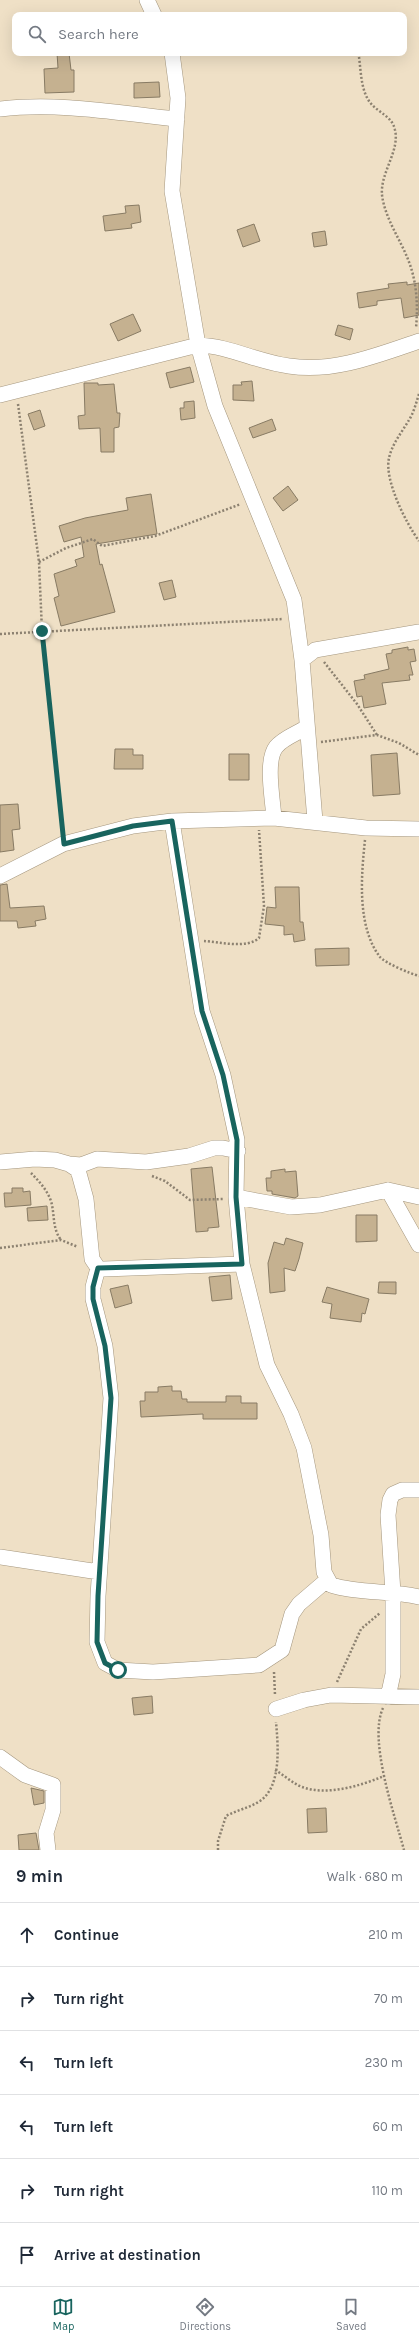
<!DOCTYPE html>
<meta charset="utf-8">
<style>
body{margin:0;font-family:Karla,sans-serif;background:#f2f2f3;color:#1f2937}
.stop{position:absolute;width:12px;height:12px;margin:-9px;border:3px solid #18645e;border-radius:50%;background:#fff}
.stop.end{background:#18645e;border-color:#fff;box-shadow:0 1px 4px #0008}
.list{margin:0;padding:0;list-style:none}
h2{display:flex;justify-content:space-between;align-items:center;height:52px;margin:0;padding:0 16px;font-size:17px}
h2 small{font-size:13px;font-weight:400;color:#747a83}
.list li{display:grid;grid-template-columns:26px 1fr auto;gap:12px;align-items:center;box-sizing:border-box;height:64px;padding:0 16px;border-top:1px solid #e0e1e3}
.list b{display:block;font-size:15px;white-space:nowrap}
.list em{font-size:13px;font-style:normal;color:#747a83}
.icon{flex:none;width:22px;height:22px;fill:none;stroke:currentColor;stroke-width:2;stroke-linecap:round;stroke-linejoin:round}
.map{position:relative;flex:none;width:419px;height:1850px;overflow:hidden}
.search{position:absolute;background:#fff;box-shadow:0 4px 16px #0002;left:12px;right:12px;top:12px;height:44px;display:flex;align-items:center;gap:10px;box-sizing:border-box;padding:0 14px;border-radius:8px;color:#747a83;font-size:15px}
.sheet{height:436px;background:#fff}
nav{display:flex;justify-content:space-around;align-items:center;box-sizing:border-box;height:56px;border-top:1px solid #e0e1e3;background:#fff;font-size:11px;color:#747a83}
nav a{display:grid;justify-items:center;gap:2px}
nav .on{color:#18645e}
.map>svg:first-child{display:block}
.building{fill:#c5b190;stroke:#887b64}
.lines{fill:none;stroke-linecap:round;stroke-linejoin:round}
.street-casing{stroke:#a4967e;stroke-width:16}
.path{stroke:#8c8170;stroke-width:2.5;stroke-dasharray:2 2;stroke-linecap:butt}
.street{stroke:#fff;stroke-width:15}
.route{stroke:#18645e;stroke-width:5}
</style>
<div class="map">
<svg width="419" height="1850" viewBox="0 0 419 1850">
<rect width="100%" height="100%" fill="#efe0c6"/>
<path class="building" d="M57,53H69L71,70H74V92L45,93L44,69L58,68Z
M159,82L160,97L134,98V83Z
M139,205L141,222L131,224L132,228L105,231L103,216L126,213L125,206Z
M254,224L260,241L243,247L237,230Z
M325,231L327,245L314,247L312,233Z
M407,282V285L419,283V315L404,318L401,298L377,301V305L359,308L357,293L389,288L388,284Z
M133,314L141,331L118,341L110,324Z
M338,325L353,329L350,340L335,335Z
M190,367L194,382L170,388L166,373Z
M252,381L254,401L233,400V385H242L241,382Z
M84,383H98V385L114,384L117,413H120L119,427L114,428V452H101L100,428L79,429L78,416L85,415Z
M194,401L195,418L181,420L180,408H184V402Z
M40,410L45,426L34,430L28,414Z
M272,419L276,430L253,438L249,428Z
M288,486L298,500L283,511L273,498Z
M151,494L157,534L96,544L100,565L102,564L115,612L61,626L54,598L59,596L54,574L77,566L75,560L84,557L81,537L64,542L59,526L85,518L128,510L126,498Z
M172,580L176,597L164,600L159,583Z
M408,647V650L414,649L416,661L410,662L413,675H409L410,680L382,683L386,704L364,708L362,696L357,697L354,681L365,679L364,675L389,669L386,654L392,653V650Z
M115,749H133V755H143V769H114Z
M397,753L400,794L373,796L371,755Z
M229,754H249V780H229Z
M18,804L20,829L12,830L14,850L0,852V805Z
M7,884L10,908L44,906L46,919L35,921L36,926L18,928L17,921H0V885Z
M275,887H299L300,922H303L305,940L294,942L293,934L284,935V926L265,924L267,907L276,908Z
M349,948V965L316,966L315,949Z
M212,1167L219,1227L208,1228V1231L196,1232L191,1169Z
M285,1169V1172L296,1171L298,1196L295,1198L272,1194V1191H267L266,1178H271V1171Z
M12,1188H23V1192L30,1191L31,1205L5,1207L4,1193H12Z
M47,1206L48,1220L28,1221L27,1208Z
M356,1215H377V1241L356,1242Z
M286,1238L303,1243L299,1259L295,1271L284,1268L285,1291L270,1293L268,1263L274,1242L284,1245Z
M230,1275L232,1299L212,1301L209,1277Z
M379,1282H396V1294L378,1293Z
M128,1285L132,1303L115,1308L110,1289Z
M327,1287L369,1299L365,1314L362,1313L361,1322L330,1318L332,1304L322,1302Z
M172,1386V1391H181L182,1399H187V1402H226V1396H241V1403H257V1419H203V1414L141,1417L140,1401H145V1392H158V1387Z
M152,1696L153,1713L134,1715L132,1698Z
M31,1788L44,1791V1803L34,1805Z
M326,1808L327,1832L308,1833L307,1809Z
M36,1833L39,1850H19L18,1835Z"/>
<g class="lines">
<defs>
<path id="street" d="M147,0L154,15
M172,53L178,98L172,191L198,345L215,406L294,600L302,660L315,821
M0,109C59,102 118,113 177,119
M0,395L198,345C230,346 257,362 289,366C333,373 378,355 419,341
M302,660L315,650L419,632
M274,818C273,801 265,761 276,747C283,738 298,733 307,727
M172,821L202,1011L223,1075L237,1140L236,1197L242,1264L267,1365L291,1414L304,1448L321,1535L324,1572L331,1585C360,1594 390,1590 419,1597
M0,876L63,844L133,826L172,821L274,818L366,828L419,829
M0,1162L35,1159L55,1160L69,1164L81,1165L97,1159L146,1162L189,1156L214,1148H223L238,1151
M69,1164L78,1170L86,1199L92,1259L98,1268L104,1269L242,1264
M388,1190L419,1245
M236,1197L291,1207L320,1205L388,1190L419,1197
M98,1268L93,1287V1299L105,1346L111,1398L98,1596L97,1642L105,1663L118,1670L153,1672L259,1665L282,1650L292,1614L299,1604L327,1580
M0,1557L99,1572
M388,1697L393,1674V1593L388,1515L390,1500L393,1494L402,1490H419
M276,1709L304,1700L331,1695L419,1697
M0,1757L25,1775L53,1785V1810L46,1833L48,1850"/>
</defs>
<use href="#street" class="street-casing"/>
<path class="path" d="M359,57C361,72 361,89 369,101C377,113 392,115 395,130C400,151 380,173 382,195C385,219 401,240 409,262C417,283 418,306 416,328
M419,394C416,403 414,412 409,420C402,432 392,444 389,458C384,480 406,523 419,541
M18,404L39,562L42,631L62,830
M39,562L66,548L93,539L102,546L155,536L241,504
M0,634L283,619
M324,662L357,704L377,735
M321,742L377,735L399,743L419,755
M365,840C361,877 357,927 380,957C385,963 411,974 419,976
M204,941C219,942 247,949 259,938L264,906L259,830
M31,1173C39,1181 47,1190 51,1201C55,1215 52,1228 61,1240
M152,1176L165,1181L190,1200L223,1199
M0,1248L61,1240L78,1247
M274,1672L275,1695
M337,1682L361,1629L380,1613
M383,1708C368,1740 395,1816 404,1850
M275,1770C284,1775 292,1783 302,1787C327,1796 360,1786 384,1776
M218,1850V1841L226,1816C237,1810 249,1808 260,1801C282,1786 278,1745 276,1722"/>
<use href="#street" class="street"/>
</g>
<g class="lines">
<path class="route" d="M42,631L64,844L133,826L172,821L202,1011L223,1075L237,1140L236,1197L242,1264L98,1268L93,1287V1299L105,1346L111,1398L98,1596L97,1642L105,1663L118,1670"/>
</g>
</svg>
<div class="stop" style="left:118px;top:1670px"></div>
<div class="stop end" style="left:42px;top:631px"></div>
<div class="search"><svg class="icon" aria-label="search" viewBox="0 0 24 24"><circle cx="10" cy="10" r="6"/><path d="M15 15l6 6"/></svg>Search here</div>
</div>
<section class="sheet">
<h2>9 min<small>Walk · 680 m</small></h2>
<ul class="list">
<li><svg class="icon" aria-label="ahead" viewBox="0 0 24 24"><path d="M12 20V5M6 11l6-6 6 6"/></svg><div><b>Continue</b></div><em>210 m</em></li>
<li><svg class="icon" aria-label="right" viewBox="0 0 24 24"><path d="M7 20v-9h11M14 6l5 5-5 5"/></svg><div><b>Turn right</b></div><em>70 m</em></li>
<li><svg class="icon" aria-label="left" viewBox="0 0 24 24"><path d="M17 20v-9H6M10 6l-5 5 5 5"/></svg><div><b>Turn left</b></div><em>230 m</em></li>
<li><svg class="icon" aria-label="left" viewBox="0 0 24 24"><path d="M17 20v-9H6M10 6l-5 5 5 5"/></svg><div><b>Turn left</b></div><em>60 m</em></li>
<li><svg class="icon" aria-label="right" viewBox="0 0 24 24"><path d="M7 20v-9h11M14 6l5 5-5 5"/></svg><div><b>Turn right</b></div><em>110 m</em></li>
<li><svg class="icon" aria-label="arrive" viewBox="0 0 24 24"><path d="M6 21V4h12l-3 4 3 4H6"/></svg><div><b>Arrive at destination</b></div></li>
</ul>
</section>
<nav>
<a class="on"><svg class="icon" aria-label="map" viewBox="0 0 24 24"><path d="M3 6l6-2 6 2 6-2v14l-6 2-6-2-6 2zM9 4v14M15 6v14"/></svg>Map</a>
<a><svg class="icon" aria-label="directions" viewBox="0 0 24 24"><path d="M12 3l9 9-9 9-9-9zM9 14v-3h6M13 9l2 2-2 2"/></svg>Directions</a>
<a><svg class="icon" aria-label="saved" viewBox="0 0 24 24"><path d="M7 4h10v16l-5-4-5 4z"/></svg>Saved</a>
</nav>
